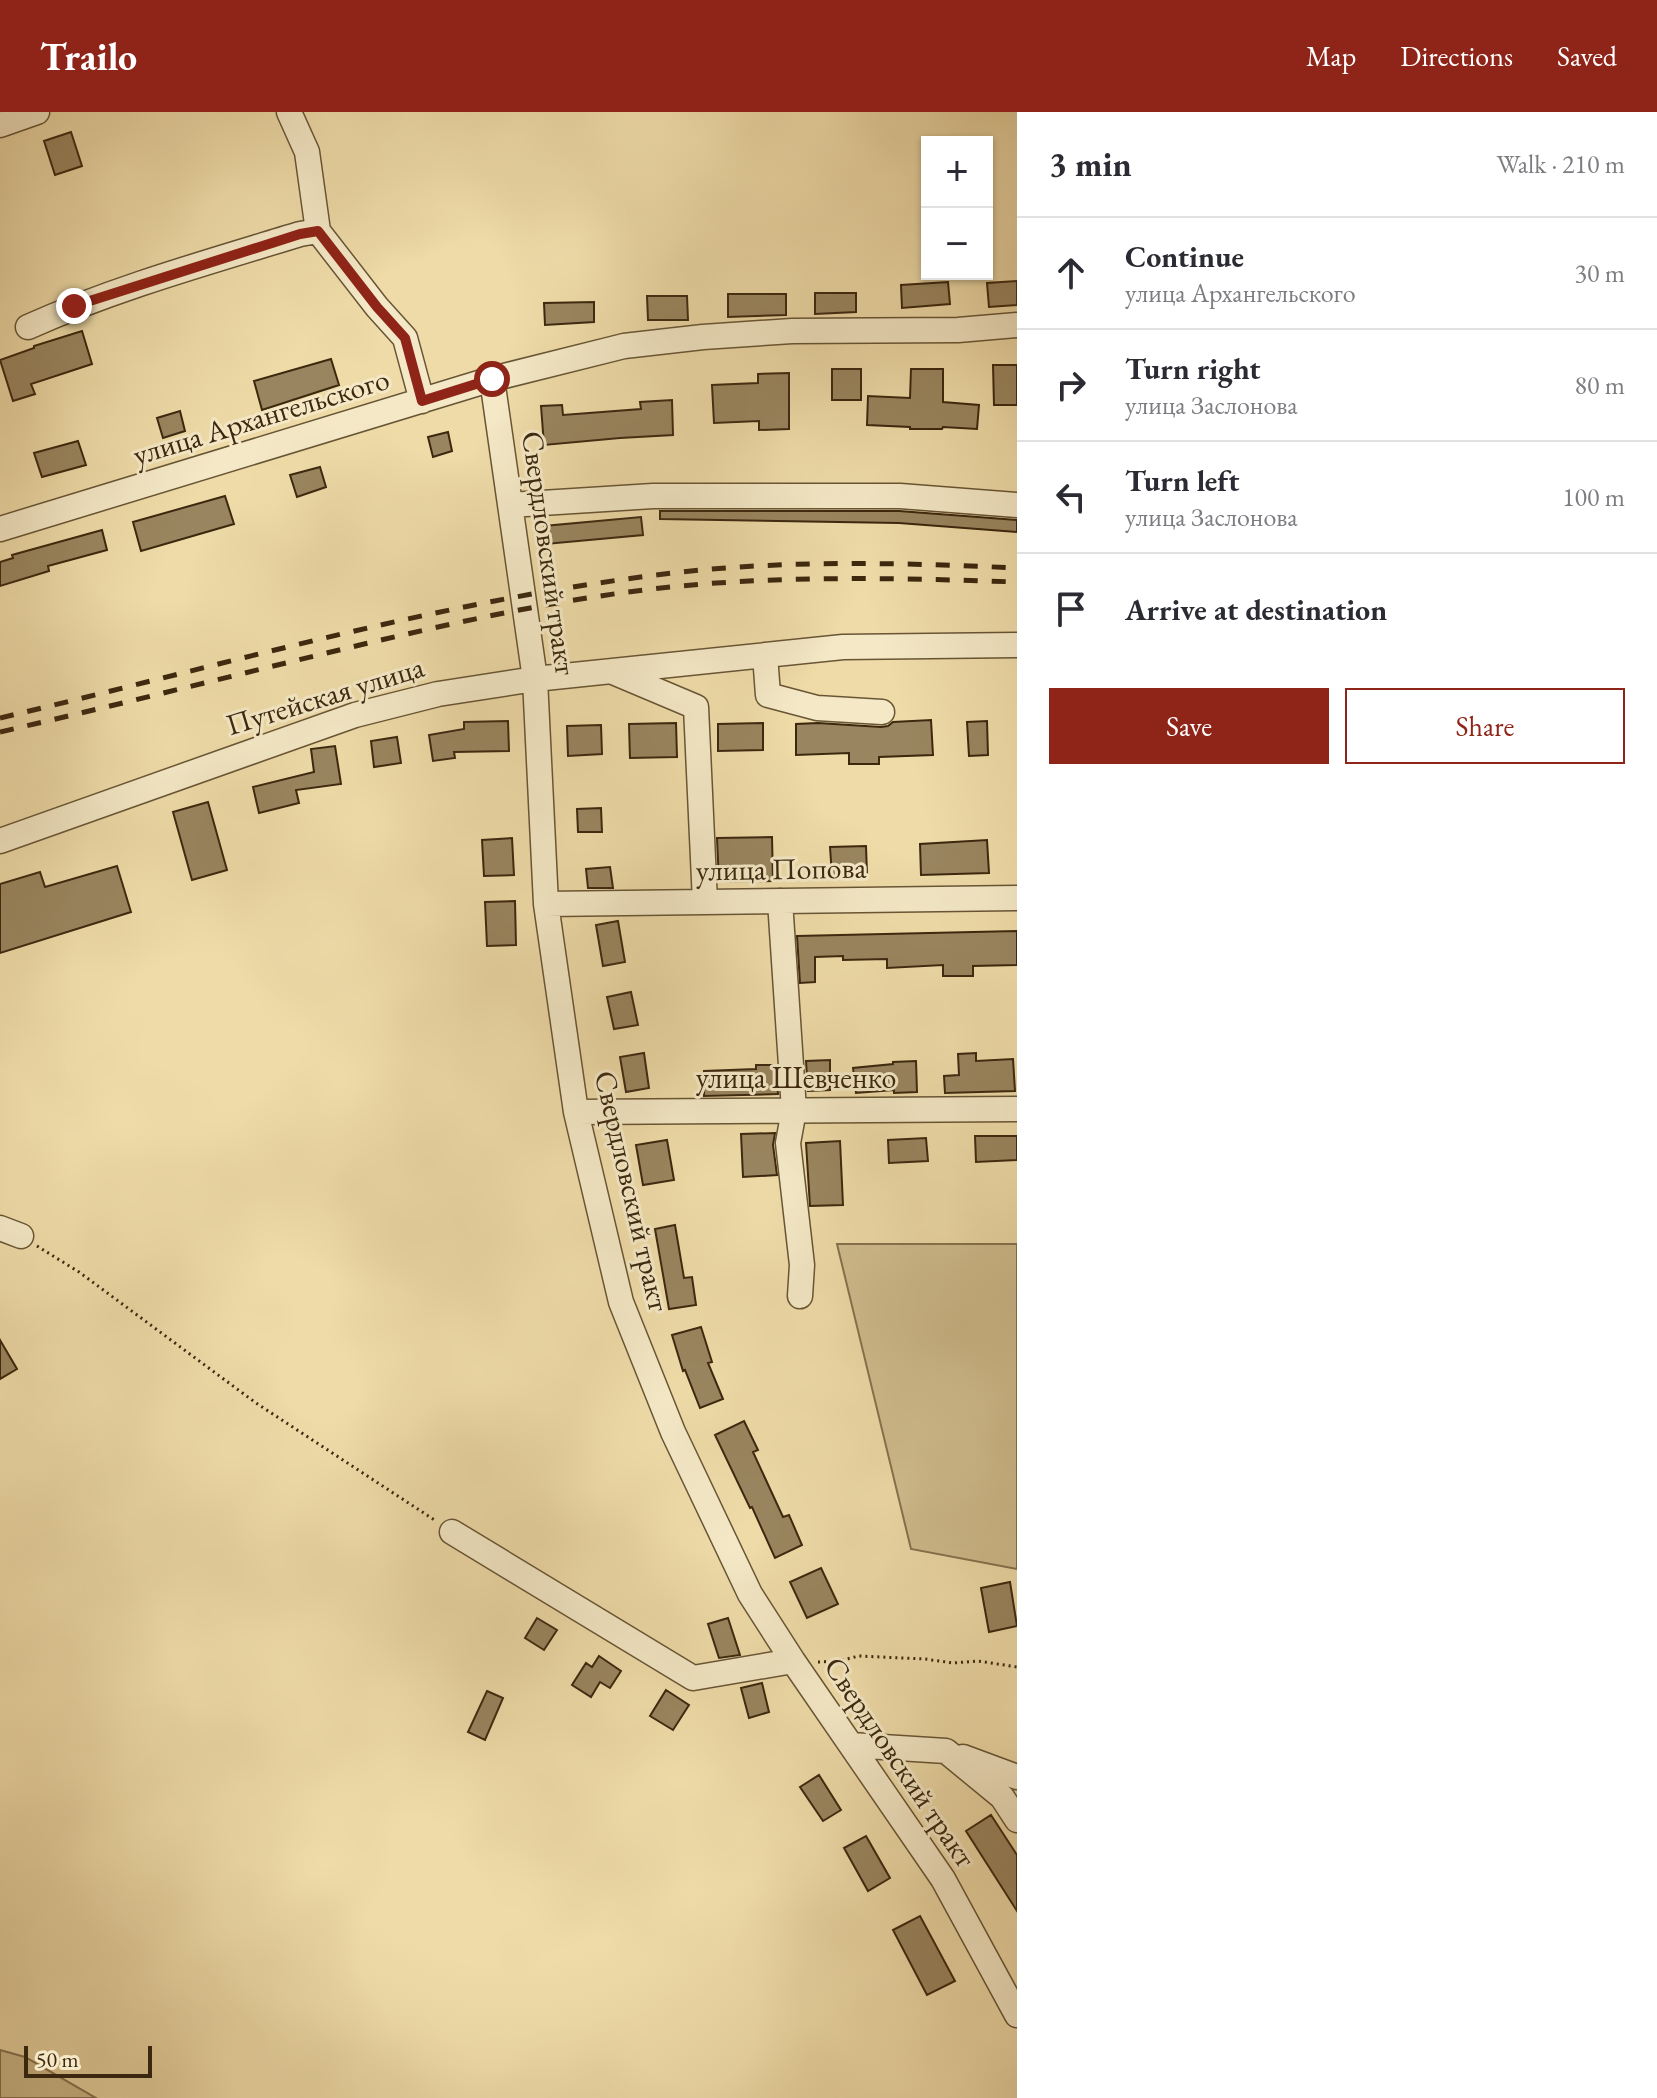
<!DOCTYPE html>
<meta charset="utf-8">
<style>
body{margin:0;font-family:"EB Garamond",serif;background:#f2f2f3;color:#2b2b33}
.controls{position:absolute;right:24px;top:24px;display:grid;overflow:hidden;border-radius:0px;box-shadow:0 2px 6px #0004}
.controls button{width:72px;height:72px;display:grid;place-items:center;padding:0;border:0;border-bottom:2px solid #e1e1e2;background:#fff;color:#2b2b33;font:40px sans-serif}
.scale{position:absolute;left:24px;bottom:20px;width:128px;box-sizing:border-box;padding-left:8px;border:4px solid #3c280f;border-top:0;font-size:22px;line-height:28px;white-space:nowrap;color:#3c280f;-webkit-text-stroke:6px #f4e8c6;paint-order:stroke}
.stop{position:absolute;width:24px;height:24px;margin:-18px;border:6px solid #8f2418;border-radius:50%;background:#fff}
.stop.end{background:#8f2418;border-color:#fff;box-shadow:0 2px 8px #0008}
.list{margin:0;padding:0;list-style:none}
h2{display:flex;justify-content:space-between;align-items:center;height:104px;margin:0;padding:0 32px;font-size:34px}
h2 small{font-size:26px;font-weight:400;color:#7c7c81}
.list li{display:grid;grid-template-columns:52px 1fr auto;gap:24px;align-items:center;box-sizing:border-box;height:112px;padding:0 32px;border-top:2px solid #e1e1e2}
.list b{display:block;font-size:30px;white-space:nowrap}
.list p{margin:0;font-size:26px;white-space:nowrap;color:#7c7c81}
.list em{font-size:26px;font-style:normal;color:#7c7c81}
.actions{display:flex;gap:16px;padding:24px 32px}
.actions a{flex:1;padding:18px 0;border:2px solid #8f2418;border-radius:0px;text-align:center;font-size:28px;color:#8f2418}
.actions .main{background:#8f2418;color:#fff}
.icon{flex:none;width:44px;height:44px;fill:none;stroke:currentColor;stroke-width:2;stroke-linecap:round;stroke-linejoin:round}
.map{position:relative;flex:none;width:1017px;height:1986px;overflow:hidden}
header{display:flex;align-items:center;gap:48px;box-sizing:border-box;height:112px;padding:0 40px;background:#8f2418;color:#fff}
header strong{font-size:38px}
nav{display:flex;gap:44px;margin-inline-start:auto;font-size:28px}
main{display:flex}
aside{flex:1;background:#fff}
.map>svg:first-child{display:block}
.green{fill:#d0bd8e;stroke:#86724e;stroke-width:2}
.building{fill:#99855f;stroke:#3c280f;stroke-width:2}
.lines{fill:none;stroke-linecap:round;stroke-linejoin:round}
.minor-casing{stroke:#685535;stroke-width:27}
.path{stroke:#3c280f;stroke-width:3;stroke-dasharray:2 4;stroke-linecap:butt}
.minor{stroke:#f4e8c6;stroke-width:24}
.rail{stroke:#3c280f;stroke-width:5;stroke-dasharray:14 14;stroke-linecap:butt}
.route{stroke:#8f2418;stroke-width:10}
.labels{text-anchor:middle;stroke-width:6;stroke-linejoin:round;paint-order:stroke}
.street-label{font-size:30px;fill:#3c280f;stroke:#f4e8c6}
</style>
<header>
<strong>Trailo</strong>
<nav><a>Map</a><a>Directions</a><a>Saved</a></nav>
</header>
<main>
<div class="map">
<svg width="1017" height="1986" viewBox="0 0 1017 1986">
<rect width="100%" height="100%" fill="#eedba8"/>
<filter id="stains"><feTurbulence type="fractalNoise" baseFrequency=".0025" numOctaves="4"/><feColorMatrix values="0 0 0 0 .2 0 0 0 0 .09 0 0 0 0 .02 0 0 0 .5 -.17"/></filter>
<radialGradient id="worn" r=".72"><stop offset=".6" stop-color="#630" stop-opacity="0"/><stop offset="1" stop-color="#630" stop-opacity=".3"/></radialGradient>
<path class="green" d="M837,1132H1017V1457L911,1437Z
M0,1938L25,1945L96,1986H0Z"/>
<path class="building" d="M71,20L82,54L55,63L44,29Z
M1017,169V193L989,195L987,171Z
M948,170L950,192L902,196L901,173Z
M815,181H856V200L815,202Z
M728,182H786V203L728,205Z
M647,184H687L688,208H648Z
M594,190V210L545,213L544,191Z
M82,219L92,252L31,272L35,282L13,289L0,248L34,236V234Z
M331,247L339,273L262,298L254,269Z
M993,253H1017V293H994Z
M832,257H861V288H832Z
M911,257H943V290L979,293L977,317L943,315L942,317H910V315L867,313L868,284L910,286Z
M789,261V317L759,318V309L714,311L712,273L758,271V262Z
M672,288L673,323L620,326L544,333L541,294L562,293L563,303L641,297L640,290Z
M180,299L185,319L163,326L157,306Z
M448,320L452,339L433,345L428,325Z
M78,329L86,353L42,365L34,341Z
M320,355L326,375L297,385L290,363Z
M225,384L234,412L141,439L133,410Z
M660,399H899L1017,408V420L899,411L660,407Z
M641,405L643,423L546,432L544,414Z
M102,418L107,438L48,454L49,459L0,474V450L13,446L12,443Z
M931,608L933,643L879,645V652H849V641L796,643V612L818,611L881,615L888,614L893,610Z
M508,609L509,639L454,640L455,646L433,649L429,623L464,617V610Z
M987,609L988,643L969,644L967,610Z
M676,611L677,645L630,646L629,612Z
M763,611V638L718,639V612Z
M601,613L602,642L568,644L567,614Z
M397,625L401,651L374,655L371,629Z
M335,634L341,672L296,678L299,691L259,701L253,675L314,660L311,637Z
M208,690L227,758L192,768L173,700Z
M601,696L602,720H578L577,697Z
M772,725L773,769L719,770L717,726Z
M512,726L514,763L484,764L482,728Z
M987,728L989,761L921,763L920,732Z
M866,734L867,762L832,764L830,735Z
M117,754L131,800L0,841V772L40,760L45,775Z
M610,755L613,776H588L586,757Z
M515,789L516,833L487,834L485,790Z
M618,809L625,850L603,854L596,813Z
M1017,819V853L973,854V864H943V853L887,856V847L843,848V844L815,845V870L800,871L797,824Z
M631,880L638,913L614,917L607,885Z
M644,941L649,976L626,980L620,945Z
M976,941V949L1013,947L1015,979L945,981L944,964L959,963L958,942Z
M830,948V978L808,979L806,949Z
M916,949L917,980L894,981V978L856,981L853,956L893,952V950Z
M756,953H776L778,982L704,984V959L756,957Z
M775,1021L773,1033L777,1063L743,1065L741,1022Z
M975,1024H1017V1048L976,1050Z
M926,1026L928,1049L889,1051L888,1028Z
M667,1028L674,1068L643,1073L636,1033Z
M840,1029L843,1093L810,1094L806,1031Z
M675,1113L684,1166L692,1165L696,1193L669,1197L655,1117Z
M701,1215L712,1250L708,1251L723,1287L700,1296L685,1258L683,1259L672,1223Z
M0,1228L17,1257L0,1267Z
M744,1309L758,1338L753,1340L783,1405L789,1403L802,1433L775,1446L752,1395L750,1396L715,1323Z
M821,1456L838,1492L807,1506L790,1470Z
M1010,1470L1017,1514L989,1520L981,1476Z
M537,1506L557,1518L544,1538L525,1526Z
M728,1506L740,1543L719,1546L708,1512Z
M599,1544L621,1559L610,1576L600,1570L591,1585L572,1573L586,1551L592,1555Z
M762,1571L769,1600L749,1606L741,1576Z
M666,1578L689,1593L673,1618L650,1604Z
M487,1579L503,1586L485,1628L468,1620Z
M819,1663L841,1698L823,1709L800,1675Z
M991,1703L1017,1743V1799L966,1719Z
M866,1724L890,1766L868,1779L844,1736Z
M920,1804L955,1869L927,1883L893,1818Z"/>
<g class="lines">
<defs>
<path id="minor" d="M289,0L307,40L318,119
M0,13L37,0
M28,215C115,176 209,150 300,122L318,119L377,195L405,226L422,289
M492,267L535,567L546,792L576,1000L621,1190L673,1320L750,1482L793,1549L943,1767L1017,1903
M510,393L653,384H900L1017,393
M0,417L492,267L624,234L703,225L792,219L958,218L1017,213
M765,543L768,583L817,596L882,600
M613,560L696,595L705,790
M0,729L355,603L438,582L535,567L843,535L1017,533
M780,789L794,998L788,1031L802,1153L800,1184
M546,792L1017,786
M576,1000L1017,997
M0,1116L21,1124
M452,1420L693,1566L793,1549
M851,1633L946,1639L1002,1685L1017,1708
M963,1645L1017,1665"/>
</defs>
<use href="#minor" class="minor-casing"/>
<path class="path" d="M37,1134L79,1160L256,1291L436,1409
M818,1550L838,1549L859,1544L925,1547L953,1551L978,1549L1017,1555"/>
<use href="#minor" class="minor"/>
<path class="rail" d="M0,606C229,552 456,484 691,459C799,448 909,451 1017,456
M0,620C122,592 243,561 364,532C462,509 561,487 661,476C780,463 898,466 1017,470"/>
</g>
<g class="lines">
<path class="route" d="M74,194L300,122L318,119L377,195L405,226L422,289L492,267"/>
</g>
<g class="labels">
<g class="street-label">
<text transform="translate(261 305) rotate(-17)" y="10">улица Архангельского</text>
<text transform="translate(549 441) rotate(82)" y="10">Свердловский тракт</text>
<text transform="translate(325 584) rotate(-17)" y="10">Путейская улица</text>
<text transform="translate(781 757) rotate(-1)" y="10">улица Попова</text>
<text x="796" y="976">улица Шевченко</text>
<text transform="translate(632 1079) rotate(77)" y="10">Свердловский тракт</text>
<text transform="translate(900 1650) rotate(56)" y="10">Свердловский тракт</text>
</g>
</g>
<rect width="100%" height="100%" filter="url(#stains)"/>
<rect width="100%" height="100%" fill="url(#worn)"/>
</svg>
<div class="controls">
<button>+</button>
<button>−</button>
</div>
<div class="scale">50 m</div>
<div class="stop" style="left:492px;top:267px"></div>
<div class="stop end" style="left:74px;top:194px"></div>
</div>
<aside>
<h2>3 min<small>Walk · 210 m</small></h2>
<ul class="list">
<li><svg class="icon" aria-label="ahead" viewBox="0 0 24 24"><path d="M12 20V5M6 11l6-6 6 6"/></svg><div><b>Continue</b><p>улица Архангельского</p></div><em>30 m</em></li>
<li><svg class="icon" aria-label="right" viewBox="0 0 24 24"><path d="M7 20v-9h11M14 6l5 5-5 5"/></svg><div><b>Turn right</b><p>улица Заслонова</p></div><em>80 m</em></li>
<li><svg class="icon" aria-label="left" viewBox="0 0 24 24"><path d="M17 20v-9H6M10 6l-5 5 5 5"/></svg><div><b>Turn left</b><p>улица Заслонова</p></div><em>100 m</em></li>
<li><svg class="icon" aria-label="arrive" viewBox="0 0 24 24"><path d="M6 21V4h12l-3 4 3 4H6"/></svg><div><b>Arrive at destination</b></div></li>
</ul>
<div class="actions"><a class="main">Save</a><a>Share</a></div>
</aside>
</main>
